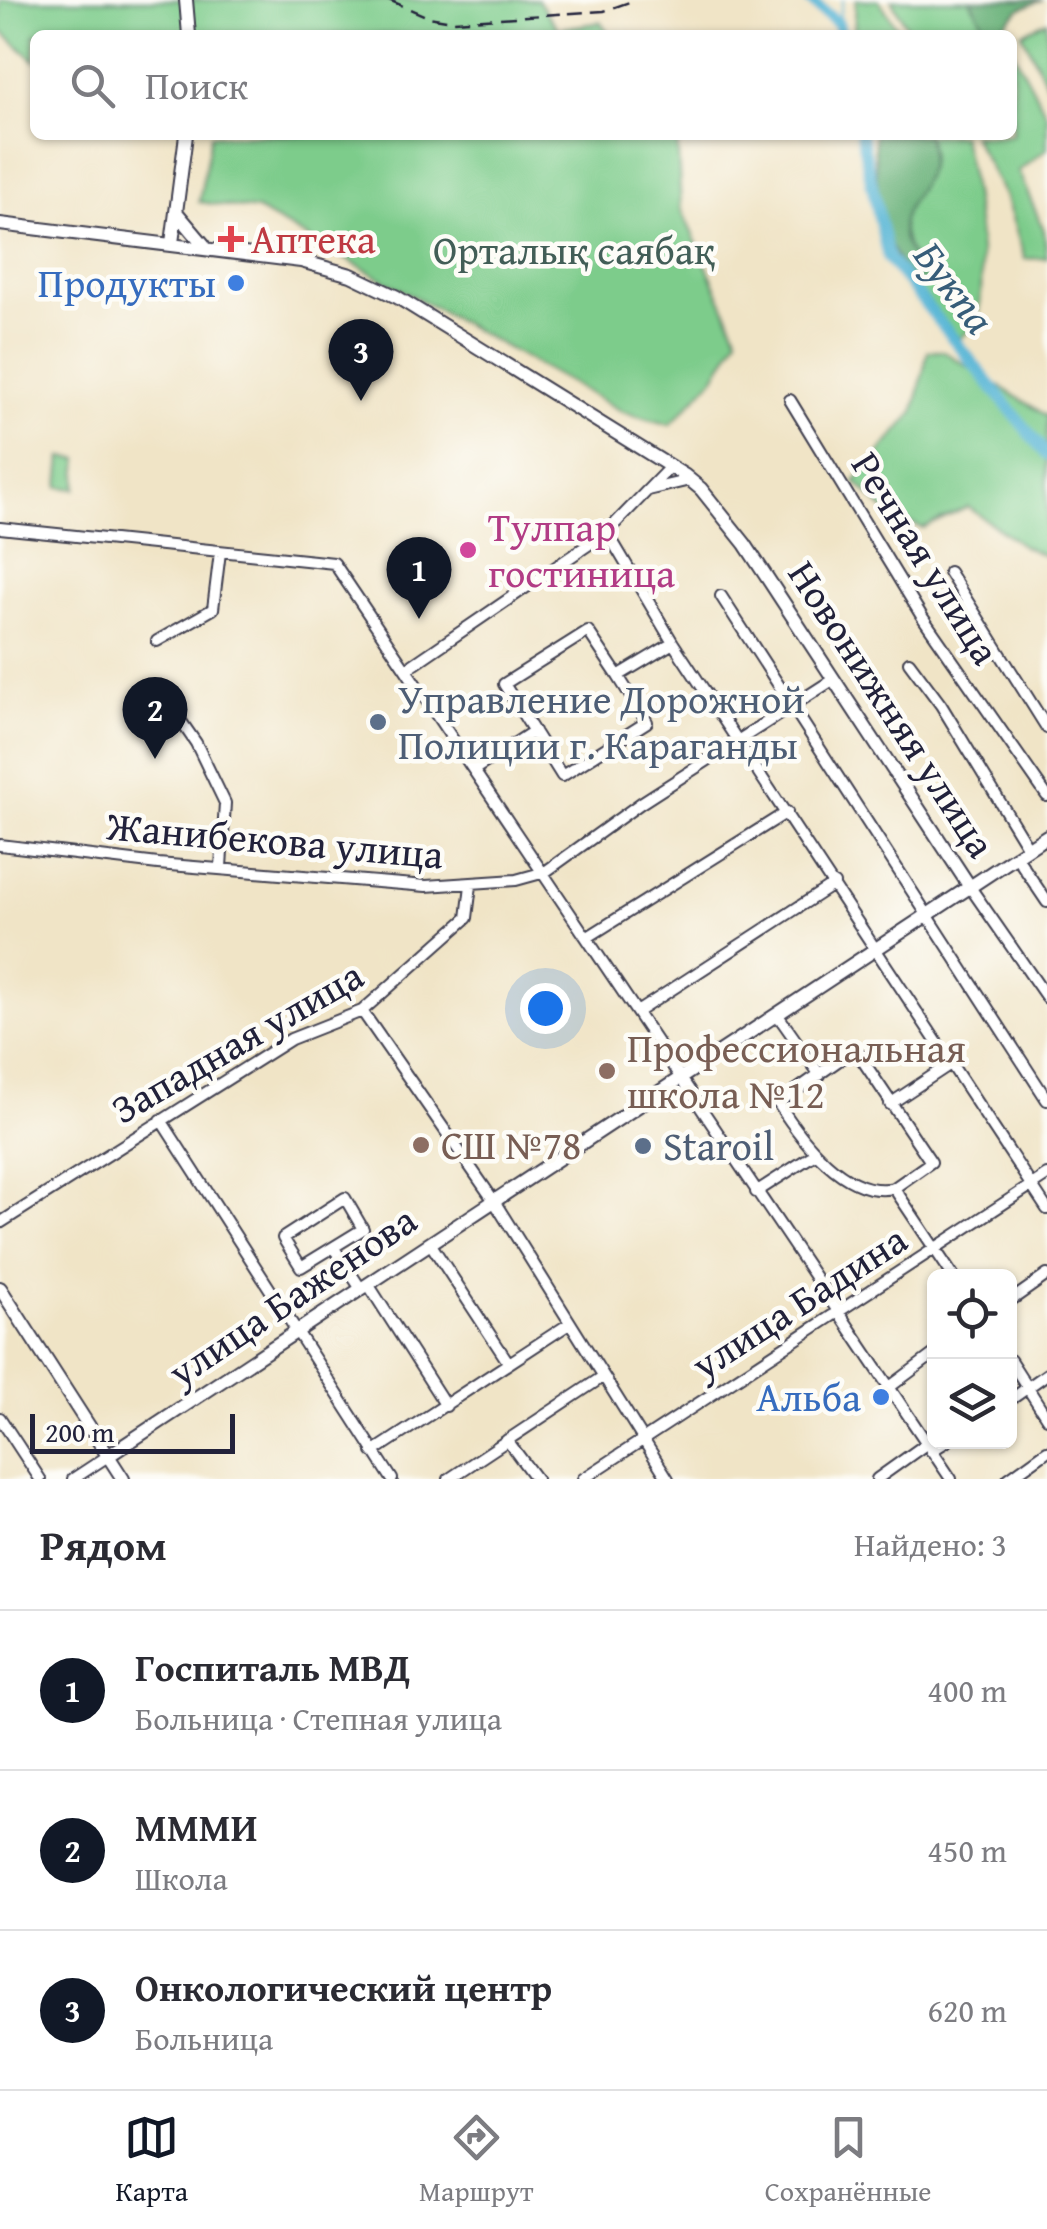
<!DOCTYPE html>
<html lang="ru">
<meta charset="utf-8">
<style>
body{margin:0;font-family:"Gentium Book Plus",serif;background:#f2f2f3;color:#2b2b33}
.controls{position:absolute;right:30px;bottom:30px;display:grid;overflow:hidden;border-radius:15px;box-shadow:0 2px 8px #0004}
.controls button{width:90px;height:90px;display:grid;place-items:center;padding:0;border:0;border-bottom:2px solid #e1e1e2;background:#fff;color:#2b2b33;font:50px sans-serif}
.scale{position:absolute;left:30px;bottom:25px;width:205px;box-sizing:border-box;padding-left:10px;border:5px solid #22223b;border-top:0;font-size:28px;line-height:35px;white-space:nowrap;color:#22223b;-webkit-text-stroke:8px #fdfcf7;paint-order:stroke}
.you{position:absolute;left:545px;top:1008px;width:35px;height:35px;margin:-25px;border:8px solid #fff;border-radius:50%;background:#1a73e8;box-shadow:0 0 0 15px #1a73e833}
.badge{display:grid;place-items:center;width:65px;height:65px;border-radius:50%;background:#111827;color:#fff;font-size:32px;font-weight:700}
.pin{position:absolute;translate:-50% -82px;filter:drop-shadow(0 2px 5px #0008)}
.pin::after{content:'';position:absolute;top:52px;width:35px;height:30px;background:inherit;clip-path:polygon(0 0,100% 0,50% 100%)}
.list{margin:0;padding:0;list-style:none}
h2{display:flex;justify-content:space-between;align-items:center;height:130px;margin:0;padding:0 40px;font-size:42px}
h2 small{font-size:32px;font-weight:400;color:#7c7c81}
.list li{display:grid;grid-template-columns:65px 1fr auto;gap:30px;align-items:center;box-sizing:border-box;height:160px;padding:0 40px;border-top:2px solid #e1e1e2}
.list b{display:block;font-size:38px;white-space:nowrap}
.list p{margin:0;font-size:32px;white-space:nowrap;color:#7c7c81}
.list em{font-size:32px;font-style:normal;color:#7c7c81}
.icon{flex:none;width:55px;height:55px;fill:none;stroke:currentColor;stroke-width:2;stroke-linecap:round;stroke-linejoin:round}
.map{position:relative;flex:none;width:1047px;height:1479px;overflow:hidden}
.search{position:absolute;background:#fff;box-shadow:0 2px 8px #0004;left:30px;right:30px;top:30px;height:110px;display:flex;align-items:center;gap:25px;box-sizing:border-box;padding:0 35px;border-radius:15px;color:#7c7c81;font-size:38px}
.sheet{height:610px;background:#fff}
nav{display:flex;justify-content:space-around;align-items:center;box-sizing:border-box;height:140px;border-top:2px solid #e1e1e2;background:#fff;font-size:28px;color:#7c7c81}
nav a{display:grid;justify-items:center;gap:5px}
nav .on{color:#111827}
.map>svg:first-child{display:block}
.green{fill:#7dcc8b;stroke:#507763;stroke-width:2.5}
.forest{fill:#66b077;stroke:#446959;stroke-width:2.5}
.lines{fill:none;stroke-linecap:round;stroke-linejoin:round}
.stream{stroke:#56b5d5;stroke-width:2.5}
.river{stroke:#56b5d5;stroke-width:12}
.minor-casing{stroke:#413f50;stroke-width:14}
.major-casing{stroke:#413f50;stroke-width:16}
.minor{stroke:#fff;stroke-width:10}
.major{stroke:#fff;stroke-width:12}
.rail{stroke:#22223b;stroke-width:2.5;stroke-dasharray:15 8;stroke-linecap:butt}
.health-dot{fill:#e0444e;stroke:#fdfcf7;stroke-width:4}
.shop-dot{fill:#3f7fe0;stroke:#fdfcf7;stroke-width:4}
.hotel-dot{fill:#d1479c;stroke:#fdfcf7;stroke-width:4}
.service-dot{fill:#5c6f8a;stroke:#fdfcf7;stroke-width:4}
.education-dot{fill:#8d6e63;stroke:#fdfcf7;stroke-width:4}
.labels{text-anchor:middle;stroke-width:9;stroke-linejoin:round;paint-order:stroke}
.health-label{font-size:40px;fill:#be3a42;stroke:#fdfcf7;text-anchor:start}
.park-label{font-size:40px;fill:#425e57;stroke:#fdfcf7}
.shop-label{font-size:40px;fill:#366cbe;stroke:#fdfcf7;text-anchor:end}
.hotel-label{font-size:40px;fill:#b23c85;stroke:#fdfcf7;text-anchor:start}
.street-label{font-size:40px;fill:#22223b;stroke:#fdfcf7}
.service-label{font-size:40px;fill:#4e5e75;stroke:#fdfcf7;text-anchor:start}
.education-label{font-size:40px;fill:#785e54;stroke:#fdfcf7;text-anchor:start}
.water-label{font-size:42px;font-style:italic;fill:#375d79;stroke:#fdfcf7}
</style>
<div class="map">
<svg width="1047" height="1479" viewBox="0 0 1047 1479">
<rect width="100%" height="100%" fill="#fdfcf7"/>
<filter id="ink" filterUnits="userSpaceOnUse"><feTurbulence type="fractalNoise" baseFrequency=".01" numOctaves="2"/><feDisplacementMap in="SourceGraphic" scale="20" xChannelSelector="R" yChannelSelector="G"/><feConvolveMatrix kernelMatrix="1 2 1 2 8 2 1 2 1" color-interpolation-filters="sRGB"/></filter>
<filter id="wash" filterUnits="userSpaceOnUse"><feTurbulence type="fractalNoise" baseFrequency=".0048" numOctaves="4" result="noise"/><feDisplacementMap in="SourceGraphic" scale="40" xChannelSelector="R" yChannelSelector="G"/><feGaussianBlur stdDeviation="2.25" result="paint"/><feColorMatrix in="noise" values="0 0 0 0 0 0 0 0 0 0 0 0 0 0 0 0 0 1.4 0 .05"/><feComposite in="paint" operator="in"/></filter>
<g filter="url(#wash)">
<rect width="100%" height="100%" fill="#f0e4c6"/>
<path class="green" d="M0,0H538L558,29L601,22L610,35H35V61L0,30Z
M856,0H879L902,35H854Z
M891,0H970L990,35H912Z
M1047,21V85L1022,33Z
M1012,49L1047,115V149L1018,171L1044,230L1047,258L1025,259L1006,199L972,135H1012Z
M211,135H677L681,208L738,337L715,377L670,425L623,412L257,210L199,202Z
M927,135H961C972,170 991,291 975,323C971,330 963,336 958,340L911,278L919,284C916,263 898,235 903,216C912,182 940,178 927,135Z
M928,351H943L1047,416V557L1023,546L968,507L923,528L891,516L855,482L914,412Z
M62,457L79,459L76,489L59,487Z"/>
<path class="forest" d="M970,0H1043L1021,8L994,35H990Z
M874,135H927C943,185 892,201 904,240C908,252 918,264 923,276L919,285C878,254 876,183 874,135Z"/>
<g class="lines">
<path class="stream" d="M838,23L843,0"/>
<path class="river" d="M809,0L838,23L841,35
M861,135L888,258L1047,455"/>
</g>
</g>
<g filter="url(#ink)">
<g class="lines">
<defs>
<path id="minor" d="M790,400L921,615L1047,796
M648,490L690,480
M0,528L334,563L951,1479
M607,532L673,643L1047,1209
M949,572L1047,728
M721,596L1047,1100
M157,641L213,609L220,552
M909,662L941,705L1028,848
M408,668L607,532L670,467
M618,676L647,722L562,776L504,684L588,631L618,676L673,643
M158,688L196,743L225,803L221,867
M475,769L534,731
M0,845L158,864L426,886L516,880L545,872L641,803L834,679
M1016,856L1047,902
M970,887L1047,998
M588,937L787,812
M362,1011L494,1201L668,1479
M637,1012L834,884
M777,1014L820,1075
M890,1104L952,1063
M161,1120L392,1479
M894,1188L931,1162L855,1049L778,1103C801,1139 846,1199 894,1188L953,1276
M756,1192L815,1154
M345,1198L363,1229L301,1267L283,1238Z
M0,1223L291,1039L362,1011L467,918L471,885
M430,1243L508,1362
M334,1248L361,1289
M368,1284L446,1406
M1010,1301L1047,1275
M1010,1360L1047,1418
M887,1389L934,1354
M1010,1400L1047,1374
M0,1418L40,1479
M507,1440L536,1479
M931,1451L946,1442
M373,1452L569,1324
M73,1479L108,1456
M449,1479L601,1378
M583,1479L1047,1175
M877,1479L926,1444
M1008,1479L1047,1451"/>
<path id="major" d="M186,0L189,35
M177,213L204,245
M0,224L301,261L351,275L397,297L684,475L701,489L745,544L970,887
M172,243L186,135
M0,1288L123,1479
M108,1456L1047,836"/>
</defs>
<use href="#minor" class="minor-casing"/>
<use href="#major" class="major-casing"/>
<use href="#minor" class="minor"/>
<use href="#major" class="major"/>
<path class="rail" d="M389,0L428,17L453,21L604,11L635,0"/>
</g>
</g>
<path class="health-dot" d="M226 224h10v10h10v10h-10v10h-10v-10h-10v-10h10z"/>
<g class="shop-dot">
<circle cx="236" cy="283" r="10"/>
<circle cx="881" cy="1397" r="10"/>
</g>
<circle class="hotel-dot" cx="468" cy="550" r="10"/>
<g class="service-dot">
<circle cx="378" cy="722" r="10"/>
<circle cx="643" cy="1146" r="10"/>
</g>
<g class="education-dot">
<circle cx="607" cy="1071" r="10"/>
<circle cx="421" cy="1145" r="10"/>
</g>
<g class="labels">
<g class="health-label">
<text x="251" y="253">Аптека</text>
</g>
<g class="park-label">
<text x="574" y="264">Орталық саябақ</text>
</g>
<g class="shop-label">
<text x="216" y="297">Продукты</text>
<text x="861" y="1411">Альба</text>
</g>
<g class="hotel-label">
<text x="488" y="541">Тулпар<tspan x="488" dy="46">гостиница</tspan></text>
</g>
<g class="street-label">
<text transform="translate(926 558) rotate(58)" y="14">Речная улица</text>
<text transform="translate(892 709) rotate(57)" y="14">Новонижняя улица</text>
<text transform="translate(275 840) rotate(5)" y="14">Жанибекова улица</text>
<text transform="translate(237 1042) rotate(-30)" y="14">Западная улица</text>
<text transform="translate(292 1296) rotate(-34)" y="14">улица Баженова</text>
<text transform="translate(799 1302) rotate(-33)" y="14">улица Бадина</text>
</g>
<g class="service-label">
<text x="398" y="713">Управление Дорожной<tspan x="398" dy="46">Полиции г. Караганды</tspan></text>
<text x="663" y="1160">Staroil</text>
</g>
<g class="education-label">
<text x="627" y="1062">Профессиональная<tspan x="627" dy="46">школа №12</tspan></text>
<text x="441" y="1159">СШ №78</text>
</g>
<g class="water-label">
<text transform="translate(955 287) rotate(53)" y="15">Букпа</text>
</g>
</g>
</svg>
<div class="controls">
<button><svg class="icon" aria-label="locate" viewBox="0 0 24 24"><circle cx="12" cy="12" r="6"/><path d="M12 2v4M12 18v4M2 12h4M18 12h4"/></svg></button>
<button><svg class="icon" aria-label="layers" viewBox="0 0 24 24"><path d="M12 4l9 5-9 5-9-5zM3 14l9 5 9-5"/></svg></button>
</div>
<div class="scale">200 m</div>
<div class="you"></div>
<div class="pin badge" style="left:419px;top:619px">1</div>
<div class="pin badge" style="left:155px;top:759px">2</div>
<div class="pin badge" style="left:361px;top:401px">3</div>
<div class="search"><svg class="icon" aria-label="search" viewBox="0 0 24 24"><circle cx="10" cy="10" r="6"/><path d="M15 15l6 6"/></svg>Поиск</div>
</div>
<section class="sheet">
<h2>Рядом<small>Найдено: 3</small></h2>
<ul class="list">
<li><span class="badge">1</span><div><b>Госпиталь МВД</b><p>Больница · Степная улица</p></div><em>400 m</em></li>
<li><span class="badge">2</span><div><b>МММИ</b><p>Школа</p></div><em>450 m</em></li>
<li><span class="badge">3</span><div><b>Онкологический центр</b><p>Больница</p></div><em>620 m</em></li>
</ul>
</section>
<nav>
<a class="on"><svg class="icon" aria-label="map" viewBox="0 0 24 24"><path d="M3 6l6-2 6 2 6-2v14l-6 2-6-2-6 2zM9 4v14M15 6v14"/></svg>Карта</a>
<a><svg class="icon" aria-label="directions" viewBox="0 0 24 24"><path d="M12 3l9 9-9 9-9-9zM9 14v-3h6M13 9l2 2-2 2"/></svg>Маршрут</a>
<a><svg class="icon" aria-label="saved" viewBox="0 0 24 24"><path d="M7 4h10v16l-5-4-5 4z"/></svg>Сохранённые</a>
</nav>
